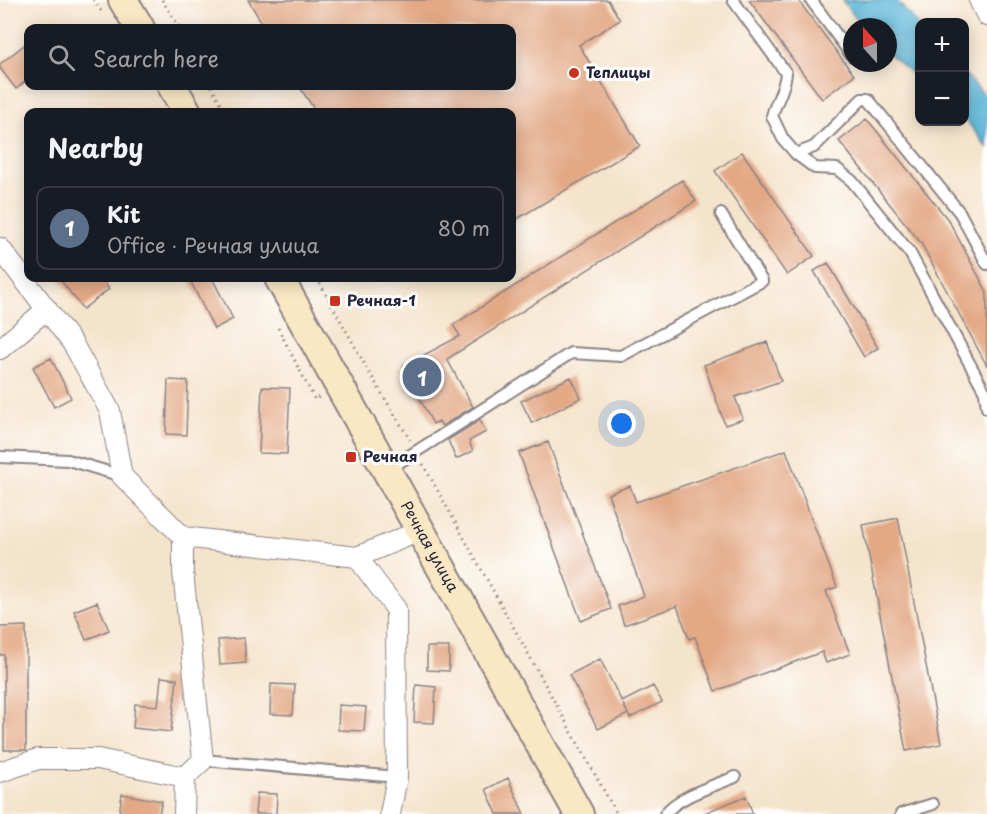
<!DOCTYPE html>
<meta charset="utf-8">
<style>
body{margin:0;font-family:"Playpen Sans",sans-serif;background:#242831;color:#f1f3f6}
.controls{position:absolute;right:18px;top:18px;display:grid;overflow:hidden;border-radius:12px;box-shadow:0 3px 15px #0003}
.controls button{width:54px;height:54px;display:grid;place-items:center;padding:0;border:0;border-bottom:2px solid #363941;background:#171b24;color:#f1f3f6;font:30px sans-serif}
.compass{position:absolute;left:843px;top:18px;width:54px;height:54px;border-radius:50%;background:#171b24;box-shadow:0 3px 15px #0003;rotate:339deg}
.you{position:absolute;left:622px;top:424px;width:21px;height:21px;margin:-15px;border:4px solid #fff;border-radius:50%;background:#1a73e8;box-shadow:0 0 0 9px #1a73e833}
.badge{display:grid;place-items:center;width:39px;height:39px;border-radius:50%;background:#c8321e;color:#fff;font-size:20px;font-weight:700}
.pin{position:absolute;translate:-50% -50%;border:3px solid #fff;box-shadow:0 2px 6px #0006}
.list{margin:0;padding:0;list-style:none}
h2{display:flex;justify-content:space-between;align-items:center;height:78px;margin:0;padding:0 24px;font-size:26px}
h2 small{font-size:20px;font-weight:400;color:#9ea1a6}
.list li{display:grid;grid-template-columns:39px 1fr auto;gap:18px;align-items:center;box-sizing:border-box;height:84px;margin:0 12px 12px;padding:0 12px;border:2px solid #363941;border-radius:12px}
.list b{display:block;font-size:22px;white-space:nowrap}
.list p{margin:0;font-size:20px;white-space:nowrap;color:#9ea1a6}
.list em{font-size:20px;font-style:normal;color:#9ea1a6}
.icon{flex:none;width:33px;height:33px;fill:none;stroke:currentColor;stroke-width:2;stroke-linecap:round;stroke-linejoin:round}
.map{position:relative;flex:none;width:987px;height:814px;overflow:hidden}
.search{position:absolute;background:#171b24;box-shadow:0 3px 15px #0003;left:24px;top:24px;width:492px;height:66px;display:flex;align-items:center;gap:15px;box-sizing:border-box;padding:0 21px;border-radius:12px;color:#9ea1a6;font-size:22px}
.panel{position:absolute;background:#171b24;box-shadow:0 3px 15px #0003;left:24px;top:108px;width:492px;height:174px;border-radius:12px}
.map>svg:first-child{display:block}
.water{fill:#59b5d7;stroke:#3e6c89;stroke-width:1.5}
.building{fill:#e3a985}
.lines{fill:none;stroke-linecap:round;stroke-linejoin:round}
.service-casing{stroke:#8c8384;stroke-width:14}
.minor-casing{stroke:#8c8384;stroke-width:22}
.secondary-casing{stroke:#8c8384;stroke-width:32}
.path{stroke:#8c8384;stroke-width:3;stroke-dasharray:1.5 4.5;stroke-linecap:butt}
.service{stroke:#fff;stroke-width:10}
.minor{stroke:#fff;stroke-width:20}
.secondary{stroke:#fae7c3;stroke-width:28}
.poi-dot{fill:#c8321e;stroke:#fff;stroke-width:2}
.labels{text-anchor:middle;stroke-width:6;stroke-linejoin:round;paint-order:stroke}
.poi-label{font-size:15px;font-weight:bold;fill:#22223b;stroke:#fff;text-anchor:start}
.street-label{font-size:15px;fill:#22223b;stroke:#fff}
</style>
<div class="map">
<svg width="987" height="814" viewBox="0 0 987 814">
<rect width="100%" height="100%" fill="#fff"/>
<filter id="ink" filterUnits="userSpaceOnUse"><feTurbulence type="fractalNoise" baseFrequency=".0167" numOctaves="2"/><feDisplacementMap in="SourceGraphic" scale="12" xChannelSelector="R" yChannelSelector="G"/><feConvolveMatrix kernelMatrix="1 2 1 2 8 2 1 2 1" color-interpolation-filters="sRGB"/></filter>
<filter id="wash" filterUnits="userSpaceOnUse"><feTurbulence type="fractalNoise" baseFrequency=".008" numOctaves="4" result="noise"/><feDisplacementMap in="SourceGraphic" scale="24" xChannelSelector="R" yChannelSelector="G"/><feGaussianBlur stdDeviation="1.35" result="paint"/><feColorMatrix in="noise" values="0 0 0 0 0 0 0 0 0 0 0 0 0 0 0 0 0 1.4 0 .05"/><feComposite in="paint" operator="in"/></filter>
<g filter="url(#wash)">
<rect width="100%" height="100%" fill="#f5e4cc"/>
<path class="water" d="M842,0H896L919,26V80L888,53V27H863Z
M965,74L987,98V147L965,119Z"/>
<g id="blocks">
<path class="building" d="M248,0H608L620,20L579,45L640,146L512,222V112H316L299,86H512V28H265Z
M749,0H798L854,75L822,99Z
M28,42V79L16,89L0,68V64Z
M867,119L949,221L987,292V366L921,243L839,141Z
M742,152L814,256L787,275L715,171Z
M682,180L696,201L447,359L473,407L442,426L439,421L433,424L403,366L460,336L453,325Z
M828,263L878,348L864,357L814,271Z
M59,278H101L109,289L83,309Z
M189,278H212L233,319L214,329Z
M767,342L781,381L735,397L743,419L725,425L704,365Z
M51,358L71,398L54,407L33,367Z
M571,377L581,398L532,423L521,401Z
M168,380L188,381L186,435L166,434Z
M262,387L290,388L287,454L259,453Z
M480,420L486,432L469,441L473,451L456,459L448,440Z
M548,442L611,609L581,621L519,453Z
M786,450L837,587L826,591L850,654L826,663L822,652L715,691L695,637L689,639L677,606L624,625L618,606L644,596L608,494L630,486L636,502Z
M898,518L941,744L906,751L863,525Z
M97,602L109,630L86,640L74,611Z
M26,626V750H4V655H0V627Z
M244,638L246,663L220,665L218,640Z
M427,647H449V671L427,670Z
M600,659L622,702L653,686L662,702L630,718L623,704L628,714L598,729L569,675Z
M161,677L177,679L171,732L133,728L135,704L158,706Z
M271,684L295,685L293,715L270,714Z
M416,685L436,687L434,723L414,722Z
M339,705L366,707L364,731L338,730Z
M508,778L524,814H497L486,789Z
M257,793L277,794L276,814H255Z
M122,794L162,801L159,814H119Z
M746,796L753,814H704V813Z"/>
</g>
</g>
<g filter="url(#ink)">
<use href="#blocks" fill-opacity="0" stroke="#8c8384" stroke-width="1.5"/>
<g class="lines">
<defs>
<path id="service" d="M733,0L786,73C785,89 776,101 772,116L783,139L796,154L814,147L862,99H868L960,213L987,264
M811,0L852,56
M796,154L815,168L837,169L852,181L910,253L985,392L987,408
M0,457L68,460L122,476
M387,470L571,353L621,356L762,281L721,214
M203,760L397,777
M665,814C678,796 714,786 735,777
M901,814L933,804"/>
<path id="minor" d="M979,0L987,16
M0,248L73,344L110,411L122,476L183,537V572L203,760L185,777L184,814
M0,349L47,309
M183,537L357,557L422,530
M357,557L396,609L397,777L390,814
M0,772L38,759H98L185,777"/>
<g id="secondary">
<path d="M123,0L140,28"/>
<path d="M172,86L187,112"/>
<path id="s1" d="M279,278L579,814"/>
</g>
</defs>
<use href="#service" class="service-casing"/>
<use href="#minor" class="minor-casing"/>
<use href="#secondary" class="secondary-casing"/>
<path class="path" d="M93,0L102,12
M162,0L180,28
M211,86L226,112
M317,278L369,372L410,440
M278,328L315,400L319,397
M423,464L617,814"/>
<use href="#service" class="service"/>
<use href="#minor" class="minor"/>
<use href="#secondary" class="secondary"/>
</g>
</g>
<g class="poi-dot">
<circle cx="574" cy="73" r="6"/>
<rect x="329" y="295" width="12" height="12" rx="3"/>
<rect x="345" y="451" width="12" height="12" rx="3"/>
</g>
<g class="labels">
<g class="poi-label">
<text x="586" y="78">Теплицы</text>
<text x="347" y="306">Речная-1</text>
<text x="363" y="462">Речная</text>
</g>
<g class="street-label">
<text dy="5" stroke="none"><textPath href="#s1" startOffset="308">Речная улица</textPath></text>
</g>
</g>
</svg>
<div class="controls">
<button>+</button>
<button>−</button>
</div>
<svg class="compass" viewBox="-18 -18 36 36"><path d="M0-13l5 13h-10z" fill="#e53935"/><path d="M0 13l5-13h-10z" fill="#9ea1a6"/></svg>
<div class="you"></div>
<div class="pin badge" style="left:422px;top:377px;background:#5c6f8a">1</div>
<div class="search"><svg class="icon" aria-label="search" viewBox="0 0 24 24"><circle cx="10" cy="10" r="6"/><path d="M15 15l6 6"/></svg>Search here</div>
<section class="panel">
<h2>Nearby<small></small></h2>
<ul class="list">
<li><span class="badge" style="background:#5c6f8a">1</span><div><b>Kit</b><p>Office · Речная улица</p></div><em>80 m</em></li>
</ul>
</section>
</div>
